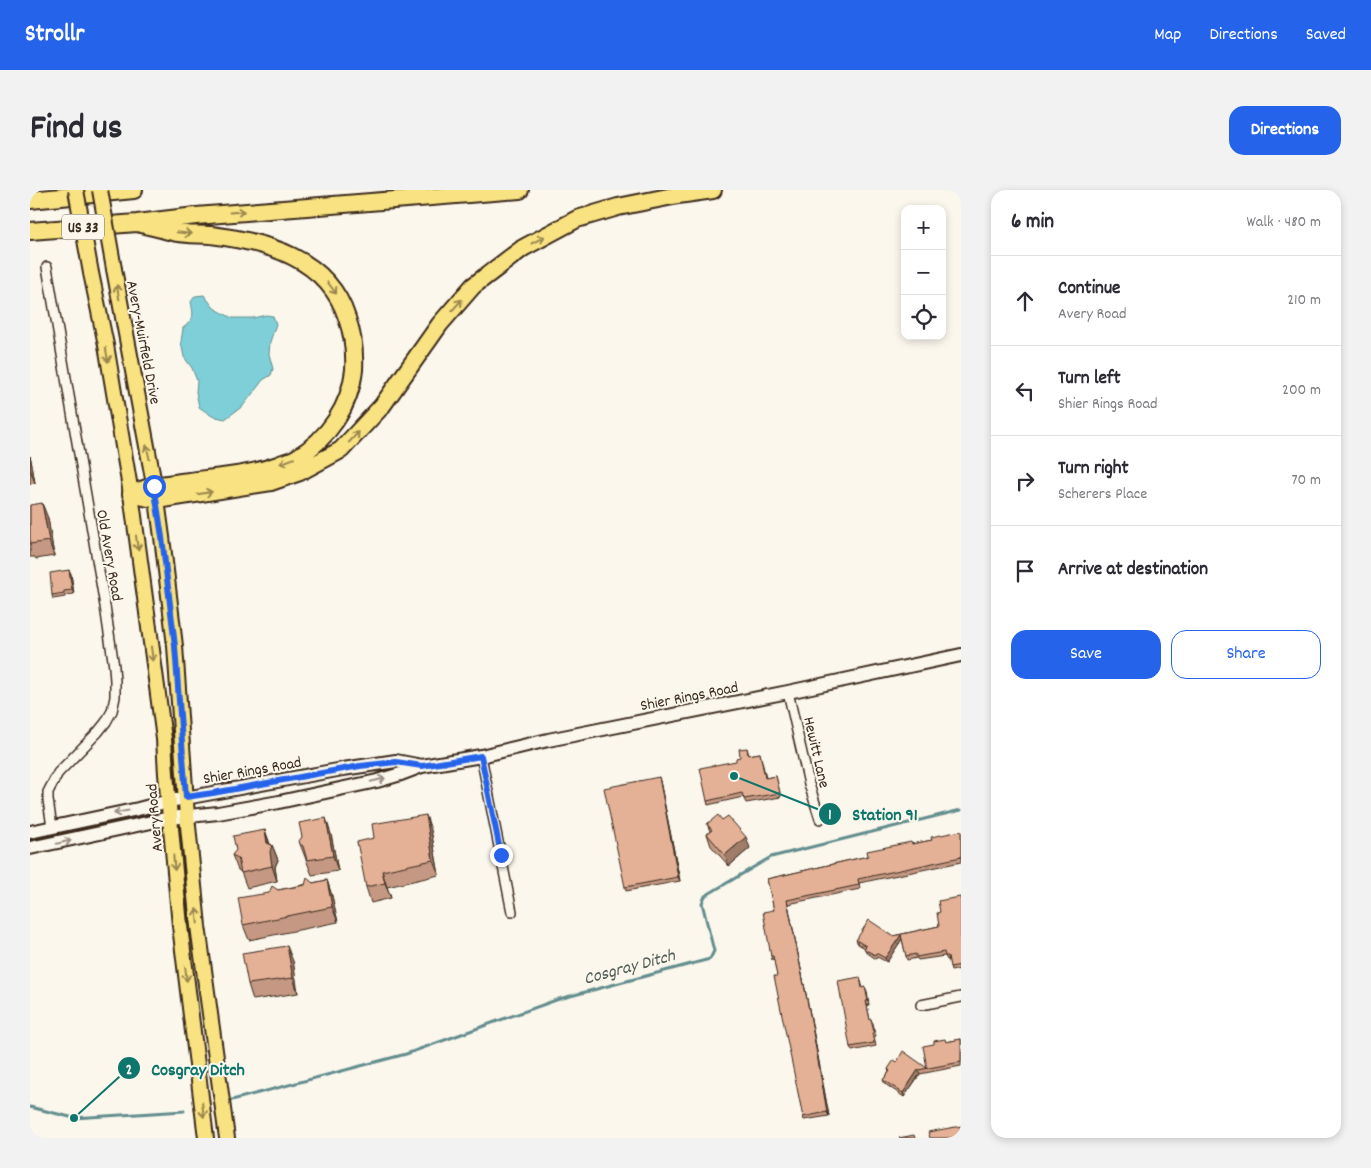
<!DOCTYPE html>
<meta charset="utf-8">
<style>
body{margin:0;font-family:Dekko,sans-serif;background:#f2f2f3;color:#2b2b33}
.controls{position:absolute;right:15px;top:15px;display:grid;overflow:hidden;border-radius:10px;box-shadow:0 2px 8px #0003}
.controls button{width:45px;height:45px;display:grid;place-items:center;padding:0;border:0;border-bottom:1px solid #e1e1e2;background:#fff;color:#2b2b33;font:25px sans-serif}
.stop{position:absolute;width:15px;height:15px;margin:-11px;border:4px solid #2563eb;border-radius:50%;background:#fff}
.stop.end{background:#2563eb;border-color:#fff;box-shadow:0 1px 5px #0008}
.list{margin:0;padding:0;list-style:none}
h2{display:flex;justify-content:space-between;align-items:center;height:65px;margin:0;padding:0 20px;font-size:21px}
h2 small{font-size:16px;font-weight:400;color:#7c7c81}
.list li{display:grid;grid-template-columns:32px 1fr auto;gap:15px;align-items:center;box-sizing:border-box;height:90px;padding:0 20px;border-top:1px solid #e1e1e2}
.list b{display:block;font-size:19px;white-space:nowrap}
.list p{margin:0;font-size:16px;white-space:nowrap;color:#7c7c81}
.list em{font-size:16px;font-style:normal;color:#7c7c81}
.actions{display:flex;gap:10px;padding:15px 20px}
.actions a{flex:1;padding:11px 0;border:1px solid #2563eb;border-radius:15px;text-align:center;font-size:18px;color:#2563eb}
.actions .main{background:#2563eb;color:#fff}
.icon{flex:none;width:28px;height:28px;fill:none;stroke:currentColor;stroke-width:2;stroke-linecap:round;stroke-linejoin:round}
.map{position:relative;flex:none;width:931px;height:948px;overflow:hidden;border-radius:15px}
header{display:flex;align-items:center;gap:30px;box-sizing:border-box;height:70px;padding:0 25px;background:#2563eb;color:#fff}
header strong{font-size:24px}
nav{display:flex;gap:28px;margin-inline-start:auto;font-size:18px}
.intro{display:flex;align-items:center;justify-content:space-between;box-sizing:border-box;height:120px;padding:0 30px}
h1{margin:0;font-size:35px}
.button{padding:12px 22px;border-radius:15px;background:#2563eb;color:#fff;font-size:18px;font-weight:700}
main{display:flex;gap:30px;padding:0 30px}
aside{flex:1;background:#fff;border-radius:15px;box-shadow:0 2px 8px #0003}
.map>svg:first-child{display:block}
.water{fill:#7ecfd8;stroke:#638d8e}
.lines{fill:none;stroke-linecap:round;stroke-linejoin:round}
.stream{stroke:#638d8e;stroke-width:3}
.minor-casing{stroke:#3b2a1e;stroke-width:12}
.secondary-casing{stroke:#3b2a1e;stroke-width:16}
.primary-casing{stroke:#3b2a1e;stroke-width:18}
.motorway-casing{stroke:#3b2a1e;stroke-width:20}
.minor{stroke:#fbf7ec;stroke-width:9}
.secondary{stroke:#fbf7ec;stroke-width:12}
.primary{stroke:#f8e281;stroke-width:14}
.motorway{stroke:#f8e281;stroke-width:16}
.primary-bridge-casing{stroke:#3b2a1e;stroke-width:18;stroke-linecap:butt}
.primary-bridge{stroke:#f8e281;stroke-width:14}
.wall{fill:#c49882;stroke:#3b2a1e}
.shaded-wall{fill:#a07c6a;stroke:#3b2a1e}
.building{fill:#e4b197;stroke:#3b2a1e}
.oneway{stroke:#9a8650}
.oneway2{stroke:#9b9085}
.route{stroke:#2563eb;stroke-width:6}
.labels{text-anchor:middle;stroke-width:4;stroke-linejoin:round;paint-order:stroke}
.shield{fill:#fbf7ec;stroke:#75685c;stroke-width:1}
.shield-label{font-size:15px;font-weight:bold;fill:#3b2a1e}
.street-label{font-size:16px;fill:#3b2a1e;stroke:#fbf7ec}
.water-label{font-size:18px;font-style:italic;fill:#4f5c56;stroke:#fbf7ec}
.leader{fill:none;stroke:#0f766e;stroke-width:2}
.callout-dot{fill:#0f766e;stroke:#fbf7ec;stroke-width:2}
.mark-label{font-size:15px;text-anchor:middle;font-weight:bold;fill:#fff}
.callout-label{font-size:18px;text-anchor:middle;font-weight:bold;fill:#0f766e;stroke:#fbf7ec;stroke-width:4;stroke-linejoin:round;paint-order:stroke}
</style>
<header>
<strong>Strollr</strong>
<nav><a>Map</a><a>Directions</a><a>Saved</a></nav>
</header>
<div class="intro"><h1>Find us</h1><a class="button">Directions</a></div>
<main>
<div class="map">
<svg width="931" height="948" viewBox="0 0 931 948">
<rect width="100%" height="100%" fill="#fbf7ec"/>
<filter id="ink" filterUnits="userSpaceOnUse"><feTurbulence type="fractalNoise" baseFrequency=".02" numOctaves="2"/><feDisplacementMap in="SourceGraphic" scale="10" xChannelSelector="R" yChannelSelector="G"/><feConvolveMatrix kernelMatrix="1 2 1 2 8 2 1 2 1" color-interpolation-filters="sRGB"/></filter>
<g filter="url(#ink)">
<path class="water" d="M174,105L184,118L202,128H223L236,125L243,126L246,134L240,152L239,164L243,179L241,185L233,190L213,216L195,229L182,226L169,217L166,202L167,191L162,178L154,167L151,152L153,138C164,129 164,126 161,112L165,106Z"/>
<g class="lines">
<path class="stream" d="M202,910L376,864L529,809L680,769L684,761L672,713L675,706L741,667L931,620
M0,917L44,928L154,921"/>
<defs>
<path id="minor" d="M17,77L75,416L84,477L85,491V507L82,521L76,532L68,542L28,583L18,602V610L22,637
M758,502L779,594L790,629
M451,566L482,722
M891,815L931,807"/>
<path id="secondary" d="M0,642L108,619L139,611L313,579L366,571L392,576
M0,658L140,628L188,623L249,612L347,591L371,584L392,576L451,566L518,550L758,502L931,465"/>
<path id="primary" d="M84,79L127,310L132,347L145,456L157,626L168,736L197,948
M61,83L76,155L101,304L134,549L136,584L150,736L176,948"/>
<path id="motorway" d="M0,10L104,0
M0,41L107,33L166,26L490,0
M101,304L127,310L241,292L270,282L311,260L352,216L410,134L443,96L493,58L547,29L588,17L648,5L683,0
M101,304C109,301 117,297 126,296C166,288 209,289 248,275C254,272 261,271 266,268C298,249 320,217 324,180C325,162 323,145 317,128C298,68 237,52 181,45C170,44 158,45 147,43C133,40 120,36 107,33"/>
</defs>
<use href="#minor" class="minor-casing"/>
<use href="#secondary" class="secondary-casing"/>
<use href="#primary" class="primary-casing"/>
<use href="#motorway" class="motorway-casing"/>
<use href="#minor" class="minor"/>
<use href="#secondary" class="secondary"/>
<use href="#primary" class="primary"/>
<use href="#motorway" class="motorway"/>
<defs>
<path id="primary-bridge" d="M46,0L61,83
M70,0L84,79"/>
</defs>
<use href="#primary-bridge" class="primary-bridge-casing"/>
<use href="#primary-bridge" class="primary-bridge"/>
</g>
<path class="wall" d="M0,266L1,270L5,293L0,294Z
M0,315L18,328L24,366L6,369L5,367H0Z
M39,380L41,384L44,404L35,405V407L23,409L22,405Z
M717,558L719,565L730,563L736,588L746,586L751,607L716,613L713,607L678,615L677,611Z
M630,591L650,691L596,701L595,697Z
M692,630L720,658L699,676L681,656L677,644L680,641L677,634Z
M235,640L240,654L242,655L248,670L245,677L247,691L217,698L211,682L208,680L202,665Z
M401,640L409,685L357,697L361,708L341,713L336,697L344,648Z
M931,641V672L829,693L830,699L758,714L781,829L799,926L774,930L773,927L744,769L742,770L741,766L744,720L737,689L838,666L882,654L902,650Z
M301,644L308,681L282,685L270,654L272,647Z
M297,690L302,706L308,732L219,750L213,735L239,703L248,700Z
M931,709V779L921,781L919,770H917L915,766L888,770L887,768L877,770L872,749L857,772L847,767L846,769L836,762L835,758L828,754L826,750L863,746L909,736L910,722Z
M263,771L268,803L223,810L218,794Z
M831,791L833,798L835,797L837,801L839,815H837L840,830H841L843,833L846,846L844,847L846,856L822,861L820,857Z
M931,849V876L890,884L874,907L855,894L853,890L859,882L858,879L867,872L897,878L916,852Z"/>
<path class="shaded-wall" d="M0,266L1,270L5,293L0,279Z
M12,313L18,328L24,366L19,351Z
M39,380L41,384L44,404L42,400Z
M629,587L630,591L650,691L648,687Z
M396,625L401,640L409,685L403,670Z
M296,628L301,644L308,681L303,666Z
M235,640L240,655H242L248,670L245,677L247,691L242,676Z
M716,647L720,658L699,676L695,665Z
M352,681L357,697L361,708L355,693Z
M297,690L302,706L308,732L302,717Z
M757,710L781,829L799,926L797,922Z
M871,745L872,749L857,772L855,768Z
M257,756L263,771L268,803L263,788Z
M888,880L890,884L874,907L873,903Z"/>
<path class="building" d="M12,313L19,351L0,354V315Z
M39,380L42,400L34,401V403L22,405L20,383Z
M717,558L718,565L730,563L735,588L746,586L750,603L714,609L712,603L677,611L670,578L706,571V568L710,567L709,559Z
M629,587L648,687L595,697L574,598Z
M396,625L403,670L352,681L355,693L336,697L327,652L344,648L342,634Z
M688,625L692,630L698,626L716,647L695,665L677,644L682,640L677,634Z
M296,628L303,666L277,670L273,656L270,654L269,651L272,647L269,633Z
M235,640L237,653L242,655L240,662L242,676L211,683L208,668L202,665L206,660L203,646Z
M931,641V667L828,689L829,695L757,710L780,825L797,922L773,927L744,786H747L743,766H741L733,722L744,720L737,689L838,666L837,661L881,652L882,654L902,650L901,647Z
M277,688L283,693L297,690L302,717L213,735L208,708L239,703L242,696L248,700L275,695Z
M930,707L931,711V775L920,777L918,766H915L914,762L886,767V764L876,766L871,745L855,768L846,763L845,765L834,759L836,756L826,750L839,730L863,746L909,736L907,723L910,722L908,711Z
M257,756L263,788L218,794L212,763Z
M830,787L832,798L835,797L838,811H836L840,830H841L844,842L842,843L844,853L820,857L808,791Z
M915,849L916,852L931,849V872L888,880L873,903L853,890L860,881L858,879L864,870L867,872L873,861L897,878L893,856L904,854V851Z
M931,936V948H900L898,942Z
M884,945L885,948H869Z"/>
<defs><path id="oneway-shaft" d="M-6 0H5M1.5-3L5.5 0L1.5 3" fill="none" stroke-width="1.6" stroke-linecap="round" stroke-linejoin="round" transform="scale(1.25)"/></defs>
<g class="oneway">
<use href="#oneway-shaft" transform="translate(207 22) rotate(-4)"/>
<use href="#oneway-shaft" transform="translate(154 43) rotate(6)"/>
<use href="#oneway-shaft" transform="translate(508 50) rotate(-28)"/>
<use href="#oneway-shaft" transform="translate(302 98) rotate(53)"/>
<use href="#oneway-shaft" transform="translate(88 102) rotate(-100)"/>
<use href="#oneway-shaft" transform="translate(427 115) rotate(-49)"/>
<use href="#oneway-shaft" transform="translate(77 165) rotate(80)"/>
<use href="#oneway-shaft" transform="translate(324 247) rotate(-47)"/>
<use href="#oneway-shaft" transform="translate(118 262) rotate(-101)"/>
<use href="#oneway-shaft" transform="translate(257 271) rotate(159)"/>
<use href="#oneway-shaft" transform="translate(175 303) rotate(-9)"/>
<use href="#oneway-shaft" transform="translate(107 353) rotate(82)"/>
<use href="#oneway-shaft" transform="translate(122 464) rotate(82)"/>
<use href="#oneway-shaft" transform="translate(144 673) rotate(85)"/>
<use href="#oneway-shaft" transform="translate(167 726) rotate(-96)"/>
<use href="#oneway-shaft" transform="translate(156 784) rotate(83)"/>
<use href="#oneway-shaft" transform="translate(173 920) rotate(83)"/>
</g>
<g class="oneway2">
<use href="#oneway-shaft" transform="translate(348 590) rotate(-13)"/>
<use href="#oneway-shaft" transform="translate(91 622) rotate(168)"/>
<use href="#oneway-shaft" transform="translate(34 652) rotate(-13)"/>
</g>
</g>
<g class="lines" filter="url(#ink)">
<path class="route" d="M124,296L132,347L145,456L156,607L183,603L330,576L366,572L392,576L451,566L471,665"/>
</g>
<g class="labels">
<rect class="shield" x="32" y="24.5" width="42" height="25" rx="4"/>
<g class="shield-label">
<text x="53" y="42">US 33</text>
</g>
<g class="street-label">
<text transform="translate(115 152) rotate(79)" y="6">Avery-Muirfield Drive</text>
<text transform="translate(81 365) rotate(80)" y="6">Old Avery Road</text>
<text transform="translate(659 505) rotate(-11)" y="6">Shier Rings Road</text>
<text transform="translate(788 562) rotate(77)" y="6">Hewitt Lane</text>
<text transform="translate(222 579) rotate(-10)" y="6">Shier Rings Road</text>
<text transform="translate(123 628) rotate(-95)" y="6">Avery Road</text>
</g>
<g class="water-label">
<text transform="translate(599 776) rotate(-15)" y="6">Cosgray Ditch</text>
</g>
</g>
<path class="leader" d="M704 586L800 624M44 928L99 878"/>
<g class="callout-dot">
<circle cx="704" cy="586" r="5"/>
<circle cx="44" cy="928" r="5"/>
<circle cx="800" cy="624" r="12"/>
<circle cx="99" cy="878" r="12"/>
</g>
<g class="mark-label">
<text x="800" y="629">1</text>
<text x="99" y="884">2</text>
</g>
<g class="callout-label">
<text x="855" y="630">Station 91</text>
<text x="168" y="885">Cosgray Ditch</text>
</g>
</svg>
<div class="controls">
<button>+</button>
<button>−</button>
<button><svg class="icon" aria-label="locate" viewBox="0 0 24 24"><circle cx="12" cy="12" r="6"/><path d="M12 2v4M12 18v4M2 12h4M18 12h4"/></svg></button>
</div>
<div class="stop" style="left:124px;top:296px"></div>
<div class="stop end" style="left:471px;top:665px"></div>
</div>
<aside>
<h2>6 min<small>Walk · 480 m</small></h2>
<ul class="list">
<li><svg class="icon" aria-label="ahead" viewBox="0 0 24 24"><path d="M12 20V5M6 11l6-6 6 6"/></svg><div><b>Continue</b><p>Avery Road</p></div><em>210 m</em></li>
<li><svg class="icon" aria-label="left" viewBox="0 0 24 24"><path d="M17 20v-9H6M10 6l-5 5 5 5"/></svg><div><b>Turn left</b><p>Shier Rings Road</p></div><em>200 m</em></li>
<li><svg class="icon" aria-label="right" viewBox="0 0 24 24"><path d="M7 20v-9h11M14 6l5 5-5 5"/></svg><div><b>Turn right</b><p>Scherers Place</p></div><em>70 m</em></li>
<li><svg class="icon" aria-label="arrive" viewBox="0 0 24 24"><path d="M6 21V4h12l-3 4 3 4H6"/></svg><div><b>Arrive at destination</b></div></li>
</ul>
<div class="actions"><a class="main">Save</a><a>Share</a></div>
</aside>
</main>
